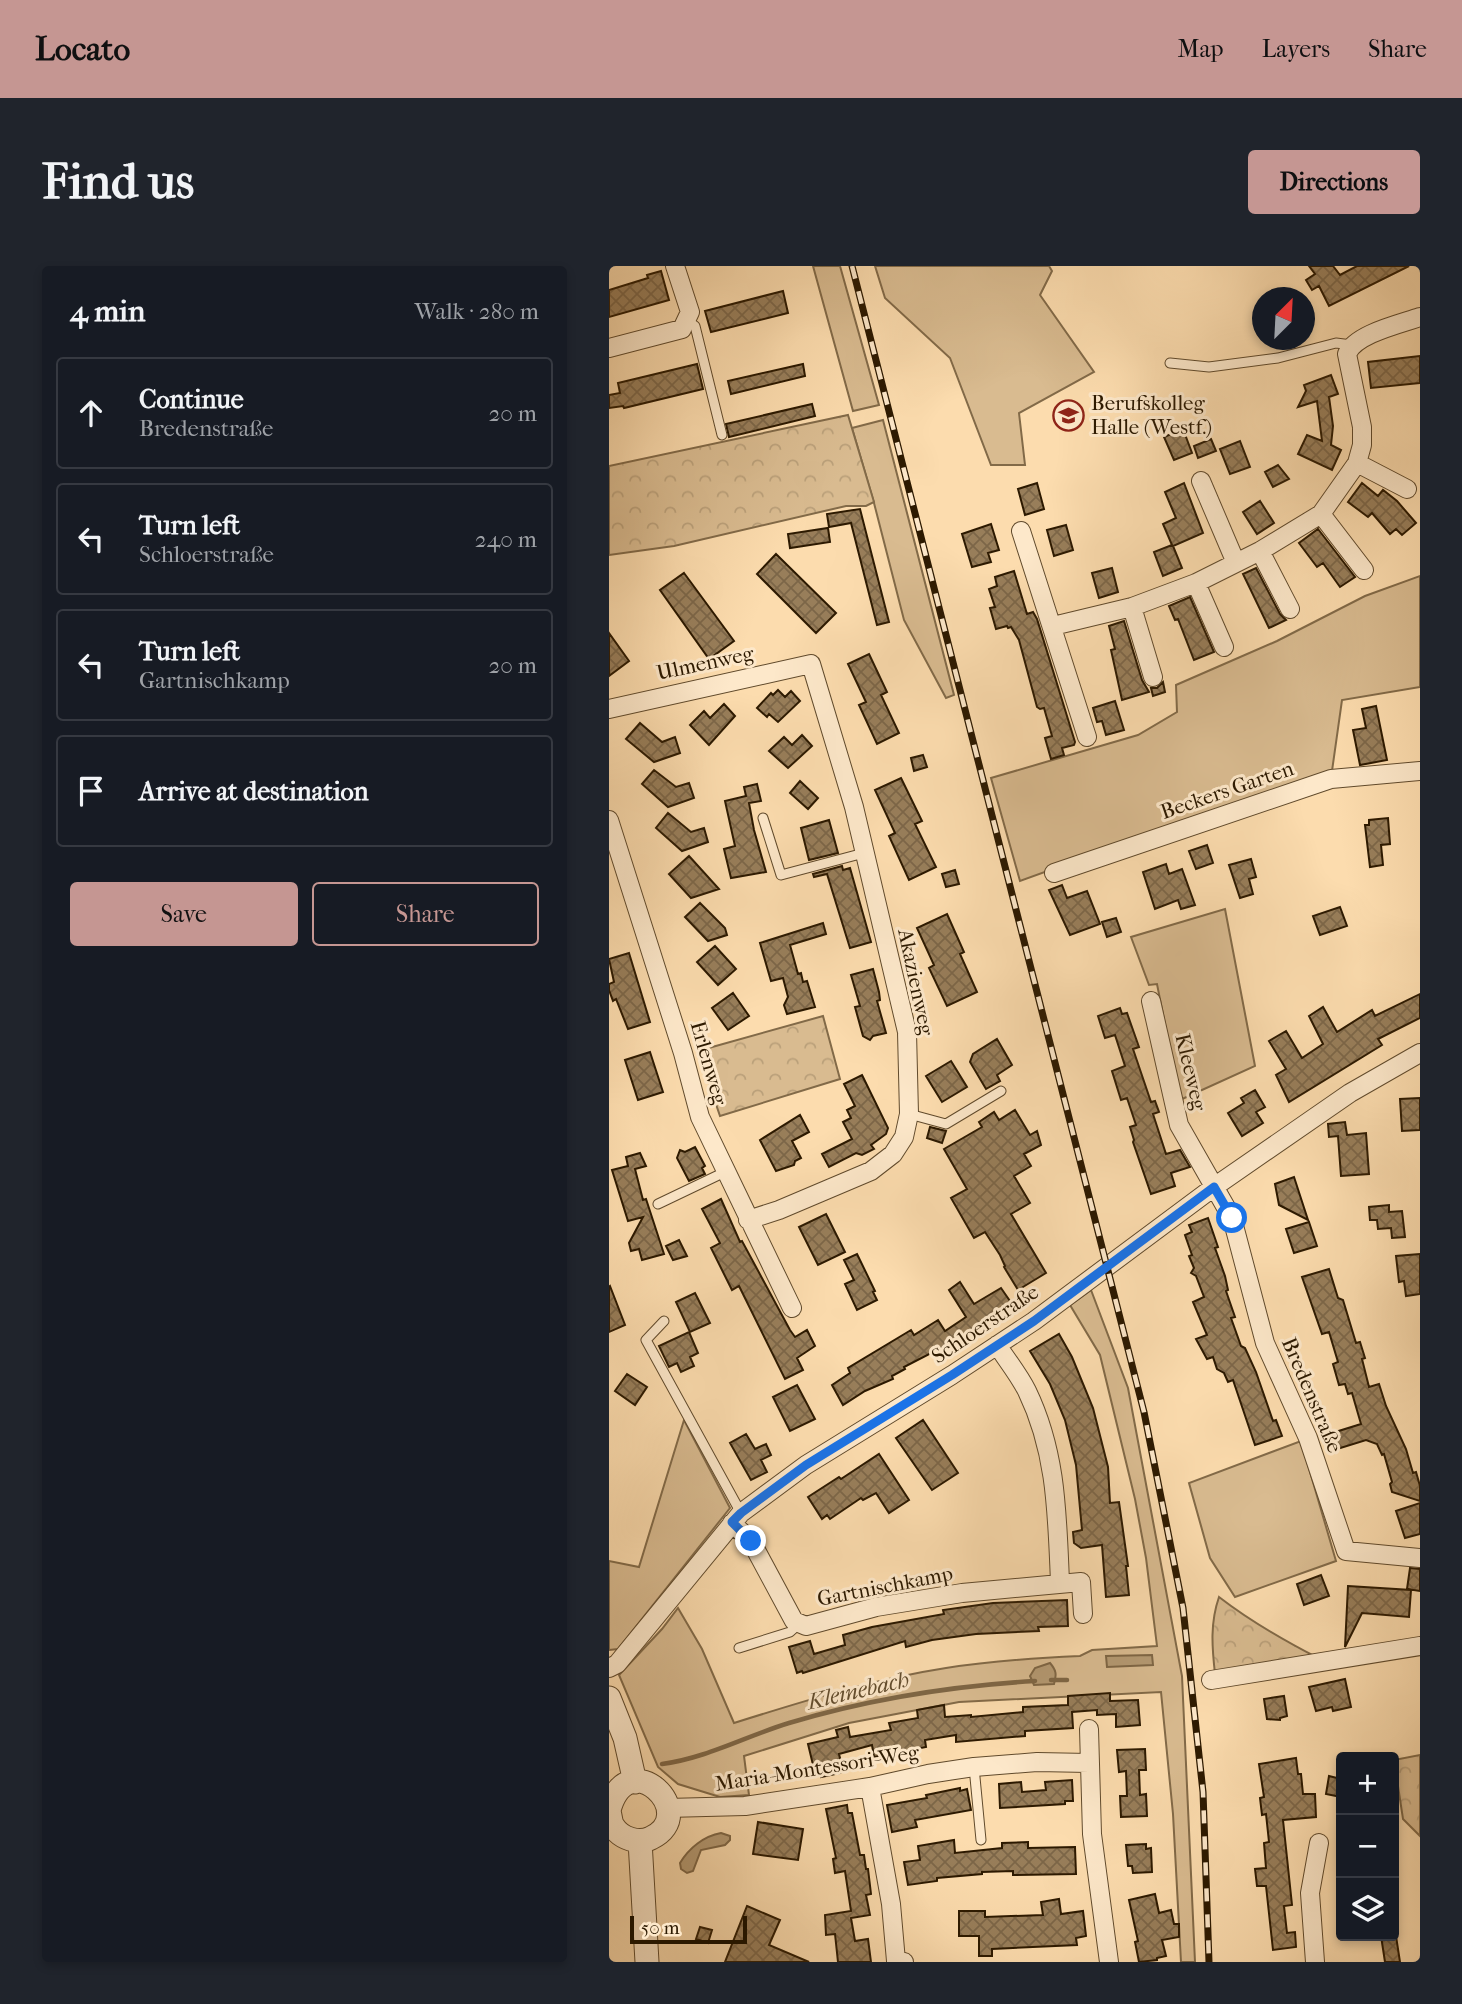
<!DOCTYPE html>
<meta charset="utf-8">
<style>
body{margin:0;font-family:"IM FELL French Canon",serif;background:#20242c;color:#f1f3f6}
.controls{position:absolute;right:21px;bottom:21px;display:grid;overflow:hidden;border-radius:7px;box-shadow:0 4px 10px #0003}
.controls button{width:63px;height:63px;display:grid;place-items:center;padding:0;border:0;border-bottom:2px solid #363941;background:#171b24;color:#f1f3f6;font:35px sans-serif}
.compass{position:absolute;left:643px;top:21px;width:63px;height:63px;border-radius:50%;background:#171b24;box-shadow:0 4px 10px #0003;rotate:24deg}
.scale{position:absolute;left:21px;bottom:18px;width:117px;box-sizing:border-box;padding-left:7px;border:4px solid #2c1900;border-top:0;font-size:19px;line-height:24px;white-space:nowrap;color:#2c1900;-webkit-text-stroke:5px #fde8ca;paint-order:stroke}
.stop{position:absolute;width:21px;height:21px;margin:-16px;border:5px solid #1a73e8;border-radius:50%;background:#fff}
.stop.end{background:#1a73e8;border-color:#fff;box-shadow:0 2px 7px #0008}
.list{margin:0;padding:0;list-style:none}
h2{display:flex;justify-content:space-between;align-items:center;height:91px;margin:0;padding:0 28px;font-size:30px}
h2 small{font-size:23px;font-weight:400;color:#9ea1a6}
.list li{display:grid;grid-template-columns:46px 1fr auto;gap:21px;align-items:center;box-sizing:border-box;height:112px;margin:0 14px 14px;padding:0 14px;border:2px solid #363941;border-radius:7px}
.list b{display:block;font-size:26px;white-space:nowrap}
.list p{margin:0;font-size:23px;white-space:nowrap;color:#9ea1a6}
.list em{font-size:23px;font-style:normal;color:#9ea1a6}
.actions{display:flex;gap:14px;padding:21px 28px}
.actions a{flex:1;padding:16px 0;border:2px solid #c59692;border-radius:7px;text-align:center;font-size:24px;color:#c59692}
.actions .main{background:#c59692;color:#111}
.icon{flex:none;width:38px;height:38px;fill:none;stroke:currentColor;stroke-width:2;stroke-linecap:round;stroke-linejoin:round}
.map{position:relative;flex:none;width:811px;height:1696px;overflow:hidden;border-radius:7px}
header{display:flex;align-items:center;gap:42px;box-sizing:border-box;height:98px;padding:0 35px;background:#c59692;color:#111}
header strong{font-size:33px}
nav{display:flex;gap:38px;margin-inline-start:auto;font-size:24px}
.intro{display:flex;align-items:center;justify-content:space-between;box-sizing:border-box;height:168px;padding:0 42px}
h1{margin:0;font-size:49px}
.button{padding:18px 32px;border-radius:7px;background:#c59692;color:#111;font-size:24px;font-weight:700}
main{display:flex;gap:42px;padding:0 42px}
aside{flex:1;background:#171b24;border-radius:7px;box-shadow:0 4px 10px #0003}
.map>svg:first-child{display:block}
.green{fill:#d9bb90;stroke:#826a48;stroke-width:2}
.park{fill:url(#park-crowns);stroke:#826a48;stroke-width:2}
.water{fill:#b59a73;stroke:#7e6645;stroke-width:2}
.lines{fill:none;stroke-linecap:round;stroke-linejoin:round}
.stream{stroke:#7e6645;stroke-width:4.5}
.building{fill:url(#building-cross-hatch);stroke:#2c1900;stroke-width:2}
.service-casing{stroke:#604a2c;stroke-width:11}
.minor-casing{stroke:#604a2c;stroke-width:20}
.tertiary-casing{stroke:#604a2c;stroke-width:25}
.service{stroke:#fde8ca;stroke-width:9}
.minor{stroke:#fde8ca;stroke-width:18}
.tertiary{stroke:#fde8ca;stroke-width:23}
.rail-casing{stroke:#2c1900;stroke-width:7}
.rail{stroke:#fde8ca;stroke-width:4.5;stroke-dasharray:13;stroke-linecap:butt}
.route{stroke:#1a73e8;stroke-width:9}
.labels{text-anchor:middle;stroke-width:6;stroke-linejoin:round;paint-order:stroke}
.poi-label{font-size:21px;fill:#2c1900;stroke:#fde8ca;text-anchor:start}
.street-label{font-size:21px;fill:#2c1900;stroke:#fde8ca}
.water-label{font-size:23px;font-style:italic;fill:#634d2e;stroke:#fde8ca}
</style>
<header>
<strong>Locato</strong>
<nav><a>Map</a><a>Layers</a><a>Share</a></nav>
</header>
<div class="intro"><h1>Find us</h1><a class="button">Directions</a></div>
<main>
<aside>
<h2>4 min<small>Walk · 280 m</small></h2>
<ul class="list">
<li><svg class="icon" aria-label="ahead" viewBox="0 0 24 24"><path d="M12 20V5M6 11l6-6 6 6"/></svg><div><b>Continue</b><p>Bredenstraße</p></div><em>20 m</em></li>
<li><svg class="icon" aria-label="left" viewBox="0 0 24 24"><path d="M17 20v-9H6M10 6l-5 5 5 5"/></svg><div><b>Turn left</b><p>Schloerstraße</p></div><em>240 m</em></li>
<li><svg class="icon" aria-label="left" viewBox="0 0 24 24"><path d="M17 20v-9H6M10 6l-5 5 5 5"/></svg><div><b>Turn left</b><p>Gartnischkamp</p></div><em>20 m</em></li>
<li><svg class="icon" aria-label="arrive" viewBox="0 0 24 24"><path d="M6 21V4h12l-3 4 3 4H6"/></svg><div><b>Arrive at destination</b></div></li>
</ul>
<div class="actions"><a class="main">Save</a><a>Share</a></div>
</aside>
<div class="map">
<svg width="811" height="1696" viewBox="0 0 811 1696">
<defs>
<pattern id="park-crowns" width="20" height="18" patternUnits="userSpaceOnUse" patternTransform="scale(1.75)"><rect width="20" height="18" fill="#d9bb90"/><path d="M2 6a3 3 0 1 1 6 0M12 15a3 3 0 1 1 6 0" fill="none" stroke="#baa07a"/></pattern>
<pattern id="building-cross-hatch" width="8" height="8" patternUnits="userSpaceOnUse" patternTransform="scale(1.75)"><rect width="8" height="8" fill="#987e5a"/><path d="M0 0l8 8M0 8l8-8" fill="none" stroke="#7c6648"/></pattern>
</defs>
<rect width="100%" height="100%" fill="#fcdcae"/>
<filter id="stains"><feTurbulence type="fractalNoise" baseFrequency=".00286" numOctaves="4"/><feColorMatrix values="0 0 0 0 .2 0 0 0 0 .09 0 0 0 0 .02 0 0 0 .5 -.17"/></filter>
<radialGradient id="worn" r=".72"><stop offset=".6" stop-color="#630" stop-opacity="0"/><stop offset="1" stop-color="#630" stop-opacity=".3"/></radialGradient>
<path class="green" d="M204,0H231L270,139L244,145Z
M266,0H440L443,5L431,29L485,106L410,147L416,199H382L341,92L276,32Z
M274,154L345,429L337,432L295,354L265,237L243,162Z
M811,310V421L733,434L723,505L632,535L411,615L382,512L529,469L568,446L567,419L668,375L756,330Z
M616,643L646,800L571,834L548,718L540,719L522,671Z
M482,1024L519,1122L573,1410L586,1696H572L564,1548L552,1426L350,1436L240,1457L135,1490L140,1529L111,1531L69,1518L49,1501L10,1409L53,1363L69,1342L93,1383L125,1457C195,1435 265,1413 337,1402C382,1395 426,1392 471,1390L483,1384L548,1380L537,1292L526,1233L491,1089L461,1039Z
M75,1154L121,1242L9,1383L0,1384V1295L30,1301Z
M692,1175L727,1295L626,1331L601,1292L580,1217Z"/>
<path class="park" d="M239,149L265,236L257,240H237L65,280L0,289V200Z
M214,750L231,813L111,850L89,785Z
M610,1331C641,1355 674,1374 709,1392L606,1408C603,1381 601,1357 610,1331Z
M811,1489V1570L794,1553L785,1494Z"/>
<path class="water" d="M543,1389L544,1399L498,1401L497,1390Z
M441,1397C447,1404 448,1408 445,1418L425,1419L421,1410L426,1402Z
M112,1567L121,1570V1574L116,1579L92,1584L84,1605L78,1607L72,1603L71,1597C80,1582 95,1570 112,1567Z"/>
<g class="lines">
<path class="stream" d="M442,1414H458
M53,1498C98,1492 137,1470 180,1457C260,1433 342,1420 426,1415"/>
</g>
<path class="building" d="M700,0H724L731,9L748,0H800L720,40L710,20L703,24L697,14L706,8Z
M52,5L60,34L0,51V24L39,12L38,9Z
M174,25L179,47L102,66L96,45Z
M811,90V117L762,122L759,96Z
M88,98L94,123L15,142L14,140L0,142V129L11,127L9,117Z
M194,98L196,110L122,128L119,115Z
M722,109L729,128L720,131L724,160L722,179L732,184L723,204L689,188L698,169L713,175L708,135L689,141L697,125L695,119Z
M203,138L206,150L120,171L117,158Z
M574,163L583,187L565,194L555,171Z
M602,173L607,185L589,192L585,180Z
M631,175L641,201L621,208L611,183Z
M669,199L680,213L664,221L656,206Z
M428,217L435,243L416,249L409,223Z
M575,217L594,267L564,280L573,302L554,310L545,286L563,279L554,258L567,252L556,226Z
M753,217L769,230L774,224L788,235L807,257L793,269L787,263L781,268L763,247L759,251L739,236Z
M651,235L665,257L648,268L634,246Z
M251,243L280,356L268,359L242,257L220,261L218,248Z
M382,258L390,284L379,287L382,296L363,301L353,268Z
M457,259L464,284L445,290L438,264Z
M219,262L221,276L181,282L179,268Z
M709,263L746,311L731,321L714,297L708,301L690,277Z
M167,288L227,347L207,367L148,308Z
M503,302L509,326L490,332L483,307Z
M647,302L671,348L677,354L660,362L634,308Z
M405,305L418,348L424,346L428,353L466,476L465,479L453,482L455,489L442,493L436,472L443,470L435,442L431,443L428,441L410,374L402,361L399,362L398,360L387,363L381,342L386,341L380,323L388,320L386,311Z
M75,307L125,375L100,393L51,324Z
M581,331L605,386L585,394L569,353L566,354L560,340Z
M515,355L533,414L540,426L513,434L502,384L506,383L500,360Z
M0,367L20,395L0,410Z
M260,388L278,426L272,429L290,467L268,478L250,439L257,436L239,398Z
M554,416L556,426L544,430L542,422H548Z
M169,424L176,431L182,425L191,435L169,456L160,448L158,451L148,442L162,427L164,429Z
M506,435L515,464L497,469L493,455L488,456L484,442Z
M115,438L126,450L100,479L81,459L95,445L101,452Z
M767,440L778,494L751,499L744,464L757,462L753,443Z
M31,457L53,476L66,471L71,487L45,496L17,473Z
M193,469L203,480L179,502L160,485L175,471L183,479Z
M314,489L318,501L305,505L302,492Z
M45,504L67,521L80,517L85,532L59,541L33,518Z
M292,512L313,555L306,558L327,601L300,614L280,570L286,567L266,524Z
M191,515L209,532L199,543L181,527Z
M148,518L152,535L140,537L145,564L157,606L122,612L115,583L126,580L116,535L137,530L135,521Z
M59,547L82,566L95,562L99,576L73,585L47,562Z
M779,552L781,578L772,579L774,599L761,601L756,559H760V554Z
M220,554L229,587L200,594L192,562Z
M598,579L604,597L587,603L580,585Z
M80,590L110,623L82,632L60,608Z
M642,593L647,611L640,613L644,628L631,632L620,599Z
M557,598L560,608L573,603L586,639L572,643L569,634L546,643L534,606Z
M233,600L234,604L241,602L262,676L241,682L218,608L205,611L204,608Z
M346,604L350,618L337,621L333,608Z
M453,619L458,632L478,625L491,658L461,669L440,624Z
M91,637L116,662L118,669L99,675L76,651Z
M731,641L738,660L711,669L704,650Z
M338,648L355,686L351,688L368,726L338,740L320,702L325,699L308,662Z
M507,652L512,666L498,671L493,656Z
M214,657L217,668L181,679L189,708L192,707L194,716L198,715L206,741L178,748L175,739L179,731L174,712L162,715L151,677Z
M106,680L127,703L109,719L88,696Z
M20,687L41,756L19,763L7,733L4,735L0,724V718L5,716L0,693Z
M264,703L270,726L271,734L268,735L277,767L264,770L261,774L254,770L246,741L251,740L242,709Z
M124,727L140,750L119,764L103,742Z
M811,728V752L769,773L773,779L680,836L667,809L677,803L660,775L677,765L693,792L714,778L700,750L714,741L728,766L763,744L766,750Z
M511,742L513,748L518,747L530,781L524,783L542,836L546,835L550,846L544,848L557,888L571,884L581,901L562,907L566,920L542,928L524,876L525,874L521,861L527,859L518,832L512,834L503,805L516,800L506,769L496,772L489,750Z
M388,773L403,799L388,809L391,815L377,823L361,796L364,788Z
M41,786L54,826L29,834L16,794Z
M342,795L358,821L333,836L317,810Z
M253,809L279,862L277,868L262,879L265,883L253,889L247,887L220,901L213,888L243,873L234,856L242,852L238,844L246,840L235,818Z
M646,824L656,841L647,846L654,857L633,870L619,847L635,837L632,832Z
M811,832V864L793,865L791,833Z
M406,844L421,869L428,865L432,879L415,888L422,900L405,910L421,937L402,948L437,1007L409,1024L395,1001L396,1000L391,989L376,966L365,972L342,932L358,923L335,883L373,861L370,856L385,846L390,854Z
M191,849L200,866L183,875L192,892L186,895L185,899L167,905L151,874Z
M736,856L738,869L757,867L760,908L732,910L729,870L720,871L719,858Z
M321,861L337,865L333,877L318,872Z
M86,881L96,900L93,902L96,908L80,915L68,892L71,884L76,886Z
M31,887L37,900L26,903L34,934L37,933L55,988L33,994L30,983L22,985L20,977L34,951L19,955L3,904L19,900L17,891Z
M685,911L699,954L670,939L666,918Z
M112,933L131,976L133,975L181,1064L186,1071L198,1064L206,1080L188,1092L194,1104L176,1113L130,1020L123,1024L102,982L111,977L93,943Z
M780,939V946L793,945L796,971L783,972L782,962L769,963L768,954H761L760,941Z
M217,948L236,986L209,999L190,961Z
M599,952L609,981L606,982L616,1010L619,1024L617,1025L626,1051L622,1052L632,1080L636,1082L647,1106L664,1155L667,1154L673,1170L646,1179L624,1114L619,1116L615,1107L608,1103L604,1091L598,1093L587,1073L598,1069L584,1036L595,1031L587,1010L582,1007L585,1002L580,990L583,989L576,969L583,966L580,959Z
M700,956L708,980L685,987L677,963Z
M70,974L78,990L64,994L57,980Z
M248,988L266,1025L264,1026L268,1034L248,1044L236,1018L245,1014L235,994Z
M811,988V1028L797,1030L795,1015L790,1016L787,990Z
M720,1003L729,1032L734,1034L747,1077L751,1076L756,1092L753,1093L760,1121L770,1118L777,1140L797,1183L804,1207L807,1206L811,1220V1235L783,1226L781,1218L783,1216L775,1188L773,1189L768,1178L757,1174L725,1184L720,1168L752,1158L743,1127L739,1128L736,1118L730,1119L724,1098L729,1096L720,1066L713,1068L693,1011Z
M351,1016L365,1038L392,1022L403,1038L357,1068L358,1070L345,1079L343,1076L325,1088L324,1086L295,1101L296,1103L283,1110L284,1113L256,1125L234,1139L223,1119L241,1107L239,1102L302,1064L305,1069L329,1054L336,1065L357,1051L340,1024Z
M1,1020L16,1059L0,1066V1021Z
M86,1027L101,1057L81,1066L67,1036Z
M80,1066L89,1087L81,1091L85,1100L72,1106L68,1097L60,1101L50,1080Z
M450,1068L463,1091L484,1142L499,1201L501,1237L510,1236L519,1300H517L520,1329L497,1331L493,1279L472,1282L465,1277L464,1266L473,1264L467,1199L456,1154L441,1118L421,1085Z
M18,1108L38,1121L26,1139L6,1125Z
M188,1119L206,1153L181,1165L164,1131Z
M314,1154L349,1207L323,1224L287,1172Z
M137,1168L146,1183L157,1178L162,1189L152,1194L158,1206L142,1214L121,1177Z
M270,1188L300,1234L280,1247L267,1227L254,1234L252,1232L221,1253L218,1249L213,1253L199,1231L230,1211L232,1213Z
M811,1237V1268L796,1272L787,1245Z
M801,1302L811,1303V1325L798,1323Z
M712,1309L720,1330L695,1339L688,1318Z
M739,1320L802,1324L800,1351L753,1347L736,1381Z
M458,1334L459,1360L429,1361L430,1365L367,1368L323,1374L297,1381L296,1375L194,1407L193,1405L188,1407L180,1381L201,1375L205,1388L236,1379L234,1369L263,1361L335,1348L334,1344L384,1337Z
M736,1413L742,1441L724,1445L723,1441L707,1445L700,1421Z
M501,1427V1435L529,1434L531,1459L507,1461V1448L488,1449V1444L463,1446L464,1462L416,1465V1470L347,1476V1469L316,1474L317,1481L265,1491L263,1479L230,1488L232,1496L228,1498L231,1507L212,1511L210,1502L205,1503L199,1478L229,1471L227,1464L239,1461L241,1471L282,1464L280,1457L309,1452L308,1444L335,1439L336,1451L362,1449V1451L414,1446V1441L459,1439V1430Z
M675,1430L678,1450L671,1452V1454L658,1453L655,1433Z
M536,1483L537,1504H530L531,1529L537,1528L538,1550L512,1551L511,1530H518L517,1505L510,1506L508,1484Z
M687,1492L689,1508H692L694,1528H706L707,1551L674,1554L683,1639L675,1640L678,1667L686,1666L687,1681L664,1684L657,1620H648L646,1603L657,1602L655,1577L660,1576L657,1548L653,1549L651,1532L655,1531L650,1498Z
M720,1510L732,1513V1531L717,1528Z
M463,1514L464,1535H456V1538L391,1542L390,1518L412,1516L413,1526L437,1524L436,1516Z
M351,1522V1525L358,1523L362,1544L306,1554L308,1561L283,1566L278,1539L318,1532L317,1529Z
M238,1539L239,1547H243L251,1589H255L257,1603H259L262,1628L257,1629L261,1649L242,1652L246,1675L259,1673L262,1696H229L226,1668L217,1669L216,1649L242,1645L236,1605L226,1607L224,1593L227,1592L217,1543Z
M149,1556L194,1563L189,1594L144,1588Z
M345,1574L346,1587L393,1582V1577L419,1576V1582L466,1581L467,1608L404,1609V1605L373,1606V1608L328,1612V1615L299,1619L295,1596L311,1594L309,1580Z
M537,1578V1583L542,1582L543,1606L524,1607L523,1600H519L517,1579Z
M546,1628L550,1647L562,1644L565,1658H570V1671L553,1674L557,1690L548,1692V1694L530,1696L526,1676L529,1675L520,1634Z
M450,1633L452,1648L474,1645L477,1670L467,1672L468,1679L383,1683V1690H370V1670H350V1645H376V1651L434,1649L432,1636Z
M138,1640L171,1654L160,1679L200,1696H116Z
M91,1661L103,1664L99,1677L87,1673Z
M772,1670H787L791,1696H776Z"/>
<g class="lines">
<defs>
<path id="service" d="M77,54L86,60L113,169
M561,97L600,101L669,92L727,77L743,79
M154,552L172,609L255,587
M300,848L337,858L392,825
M49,938L118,905
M55,1055L37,1074L132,1247
M130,1382L181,1366L191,1357
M365,1501L372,1574"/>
<path id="minor" d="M0,82L73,63L81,46L66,0
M748,197L798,223
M592,215L627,297
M712,248L755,304
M412,265L478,471
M651,285L681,343
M587,317L615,381
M523,341L544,411
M444,360L523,341L587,317L651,285L712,248L748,197L753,179V161L738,88C746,68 791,58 811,51
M0,443L202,398L245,541L298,766L300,848L295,871L284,888L262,905L170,944L139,954
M0,554L74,787L91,851L183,1042
M445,607L722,513L811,505
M542,735L570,859L623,952L656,1077L699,1172L737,1285L811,1292
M388,1079C398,1094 410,1109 418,1125C448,1187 448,1249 451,1316
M123,1257L142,1275L185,1355L197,1360L267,1341L353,1327L472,1316L474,1348
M0,1402L8,1398L132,1247L197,1199L343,1109L425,1055L605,921L741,827L811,787
M602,1414L811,1380
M480,1463L483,1568L500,1696
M261,1521L282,1638L287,1695L295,1696
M58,1542L136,1540L261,1521L319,1508L365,1501L428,1496L480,1497
M706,1696L701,1627L710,1577"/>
<path id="tertiary" d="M0,1432L16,1472L26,1516
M0,1544C19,1475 93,1548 42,1572C30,1578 12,1573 4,1560C2,1557 1,1549 0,1545
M31,1575L38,1696"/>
</defs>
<use href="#service" class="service-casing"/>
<use href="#minor" class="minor-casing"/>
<use href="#tertiary" class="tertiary-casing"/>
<use href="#service" class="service"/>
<use href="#minor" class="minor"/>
<use href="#tertiary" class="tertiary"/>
<defs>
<path id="rail" d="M243,0L535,1146L574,1342L594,1526L600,1696"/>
</defs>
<use href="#rail" class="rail-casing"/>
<use href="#rail" class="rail"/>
</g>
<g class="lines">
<path class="route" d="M142,1275L123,1256L132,1247L197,1199L343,1109L425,1055L605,921L623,952"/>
</g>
<defs>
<symbol id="university-ring" viewBox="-11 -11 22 22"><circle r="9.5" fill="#fde8ca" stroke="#8f2418" stroke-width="1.5"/><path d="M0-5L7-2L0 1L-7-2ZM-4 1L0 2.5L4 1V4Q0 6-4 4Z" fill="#8f2418"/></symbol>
</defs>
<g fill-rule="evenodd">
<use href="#university-ring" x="442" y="132" width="35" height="35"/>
</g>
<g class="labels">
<g class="poi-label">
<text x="482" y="144">Berufskolleg<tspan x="482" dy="24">Halle (Westf.)</tspan></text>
</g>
<g class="street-label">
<text transform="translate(96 397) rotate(-12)" y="7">Ulmenweg</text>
<text transform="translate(618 524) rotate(-19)" y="7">Beckers Garten</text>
<text transform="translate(307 716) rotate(78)" y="7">Akazienweg</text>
<text transform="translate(100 797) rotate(74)" y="7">Erlenweg</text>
<text transform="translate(582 806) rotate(77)" y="7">Kleeweg</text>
<text transform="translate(376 1058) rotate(-34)" y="7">Schloerstraße</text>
<text transform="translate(703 1129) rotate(67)" y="7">Bredenstraße</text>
<text transform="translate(276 1320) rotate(-11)" y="7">Gartnischkamp</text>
<text transform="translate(208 1502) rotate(-9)" y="7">Maria-Montessori-Weg</text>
</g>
<g class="water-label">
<text transform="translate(249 1424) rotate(-13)" y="8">Kleinebach</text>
</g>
</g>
<rect width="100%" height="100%" filter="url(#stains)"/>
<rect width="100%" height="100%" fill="url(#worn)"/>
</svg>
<div class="controls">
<button>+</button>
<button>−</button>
<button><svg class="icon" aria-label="layers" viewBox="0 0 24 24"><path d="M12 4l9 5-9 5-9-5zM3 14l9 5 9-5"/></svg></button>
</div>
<svg class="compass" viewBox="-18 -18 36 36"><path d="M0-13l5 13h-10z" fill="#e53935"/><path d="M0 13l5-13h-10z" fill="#9ea1a6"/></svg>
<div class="scale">50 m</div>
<div class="stop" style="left:623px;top:952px"></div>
<div class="stop end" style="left:142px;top:1275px"></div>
</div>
</main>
